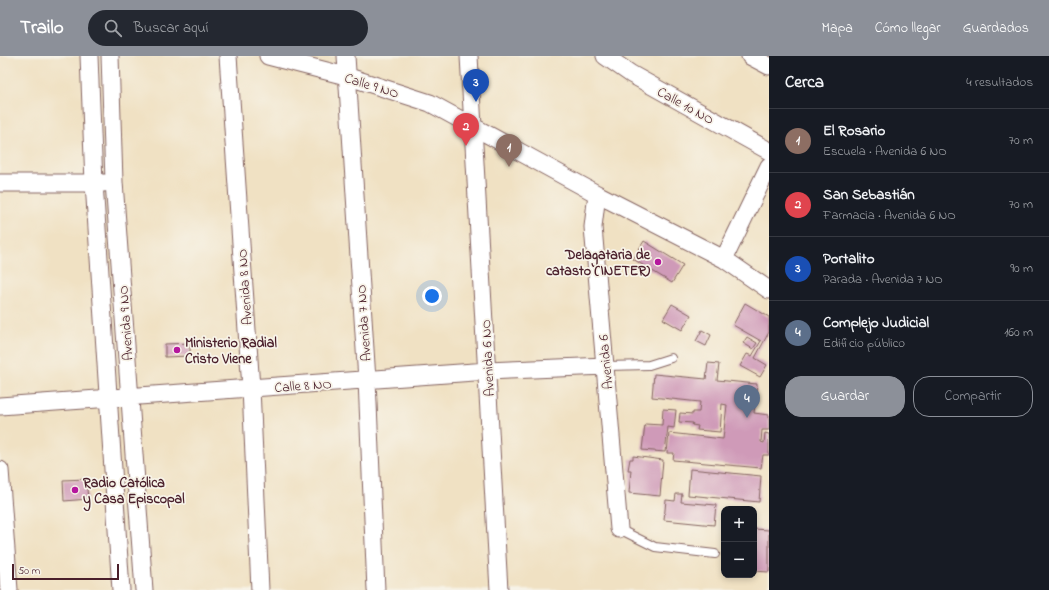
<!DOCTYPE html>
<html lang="es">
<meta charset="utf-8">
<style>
body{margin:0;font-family:"Indie Flower",sans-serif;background:#242831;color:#f1f3f6}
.controls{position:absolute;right:12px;bottom:12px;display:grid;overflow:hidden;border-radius:8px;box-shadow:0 2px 6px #0003}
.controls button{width:36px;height:36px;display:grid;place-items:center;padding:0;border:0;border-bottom:1px solid #363941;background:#171b24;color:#f1f3f6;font:20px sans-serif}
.scale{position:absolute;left:12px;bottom:10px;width:107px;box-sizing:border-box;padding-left:4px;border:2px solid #4a1f2b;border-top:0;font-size:11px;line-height:14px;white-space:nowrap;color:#4a1f2b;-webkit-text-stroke:3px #f7f3e8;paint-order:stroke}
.you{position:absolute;left:432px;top:240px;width:14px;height:14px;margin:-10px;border:3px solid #fff;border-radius:50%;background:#1a73e8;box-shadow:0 0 0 6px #1a73e833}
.badge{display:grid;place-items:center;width:26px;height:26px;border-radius:50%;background:#8c9099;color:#fff;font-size:13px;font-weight:700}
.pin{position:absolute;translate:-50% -33px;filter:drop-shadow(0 1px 2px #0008)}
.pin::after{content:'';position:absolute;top:21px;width:14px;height:12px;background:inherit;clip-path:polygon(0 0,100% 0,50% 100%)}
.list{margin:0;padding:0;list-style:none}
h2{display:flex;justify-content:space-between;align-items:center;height:52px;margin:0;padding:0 16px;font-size:17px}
h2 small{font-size:13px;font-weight:400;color:#9ea1a6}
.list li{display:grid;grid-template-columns:26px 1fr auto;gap:12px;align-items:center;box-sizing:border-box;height:64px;padding:0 16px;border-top:1px solid #363941}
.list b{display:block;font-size:15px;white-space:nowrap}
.list p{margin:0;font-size:13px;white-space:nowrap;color:#9ea1a6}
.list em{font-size:13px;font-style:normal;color:#9ea1a6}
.actions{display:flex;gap:8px;padding:12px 16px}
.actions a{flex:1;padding:9px 0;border:1px solid #8c9099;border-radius:16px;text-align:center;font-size:14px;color:#8c9099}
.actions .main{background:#8c9099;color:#fff}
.icon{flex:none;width:22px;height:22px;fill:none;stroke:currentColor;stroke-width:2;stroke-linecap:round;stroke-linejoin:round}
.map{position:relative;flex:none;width:769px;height:534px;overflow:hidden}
header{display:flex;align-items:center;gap:24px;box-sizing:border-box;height:56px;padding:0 20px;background:#8c9099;color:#fff}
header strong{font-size:19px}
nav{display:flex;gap:22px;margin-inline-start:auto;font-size:14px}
.search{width:280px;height:36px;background:#242831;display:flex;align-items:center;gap:10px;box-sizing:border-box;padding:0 14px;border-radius:22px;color:#9ea1a6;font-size:15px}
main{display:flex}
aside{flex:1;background:#171b24}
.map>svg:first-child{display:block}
.building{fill:#cf9ab8}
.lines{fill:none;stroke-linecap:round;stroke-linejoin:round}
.lane-casing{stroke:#846360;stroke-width:10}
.street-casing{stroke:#846360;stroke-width:19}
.lane{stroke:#fff;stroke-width:8}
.street{stroke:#fff;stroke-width:17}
.poi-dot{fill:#b5179e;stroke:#f7f3e8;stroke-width:1.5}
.labels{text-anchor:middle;stroke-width:3.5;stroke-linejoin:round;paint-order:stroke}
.street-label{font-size:14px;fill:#4a1f2b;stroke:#f7f3e8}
.poi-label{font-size:14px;font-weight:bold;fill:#4a1f2b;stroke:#f7f3e8;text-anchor:start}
</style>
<header>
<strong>Trailo</strong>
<div class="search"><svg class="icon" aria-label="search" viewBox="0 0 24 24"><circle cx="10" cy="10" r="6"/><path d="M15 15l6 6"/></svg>Buscar aquí</div>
<nav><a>Mapa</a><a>Cómo llegar</a><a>Guardados</a></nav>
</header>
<main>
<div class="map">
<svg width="769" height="534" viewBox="0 0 769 534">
<rect width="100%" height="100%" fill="#f7f3e8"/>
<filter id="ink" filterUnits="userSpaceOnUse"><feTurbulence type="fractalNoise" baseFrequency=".025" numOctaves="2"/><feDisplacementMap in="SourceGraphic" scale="8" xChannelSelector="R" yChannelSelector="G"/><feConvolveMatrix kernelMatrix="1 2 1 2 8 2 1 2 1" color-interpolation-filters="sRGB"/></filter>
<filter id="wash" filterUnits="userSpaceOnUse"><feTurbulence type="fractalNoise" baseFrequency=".012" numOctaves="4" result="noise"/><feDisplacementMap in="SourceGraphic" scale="16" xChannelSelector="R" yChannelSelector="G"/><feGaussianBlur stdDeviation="0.9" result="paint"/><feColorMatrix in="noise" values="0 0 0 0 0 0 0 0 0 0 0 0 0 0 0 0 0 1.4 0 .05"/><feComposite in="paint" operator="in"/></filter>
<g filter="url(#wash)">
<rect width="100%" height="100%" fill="#f0e1c3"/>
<g id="blocks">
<path class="building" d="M644,185L683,209L672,227L633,203Z
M745,247L769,261V276L755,302L767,309L760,321L740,310L747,298L752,300L761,285L733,269Z
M672,248L691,259L682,274L663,263Z
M702,274L711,279L706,290L696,285Z
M747,281L757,287L753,293L743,287Z
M190,287V300L165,301V288Z
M708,307L719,308L717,324L757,328L754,357L769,359V374H762L761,386L764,387L765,377L769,378V399H763L761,412L673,404L674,397H667L669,377L723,383L727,349L722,348L720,376L697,374L698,370L692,369L693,367L679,366L680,357L693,358V356H699L700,346L652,341L654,318L706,323Z
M663,353L676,354L674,372L668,371L665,396L642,394L645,368L662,369Z
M633,400L663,404L660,440L629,437L631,414H628L630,403H633Z
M690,413L761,420L759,446L688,439Z
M86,423L88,443L64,445L63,424Z
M676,438H682L681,446L716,449L714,469L664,464L666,444L675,445Z
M754,473L769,474V516L754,515Z"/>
</g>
</g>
<g filter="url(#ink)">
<use href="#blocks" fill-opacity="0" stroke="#846360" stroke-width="1"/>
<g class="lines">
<defs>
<path id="lane" d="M606,310L649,309L671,302
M619,473L655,491L715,498"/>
<path id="street" d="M89,0L94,127L121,534
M110,0L114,126L144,534
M228,0L251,332L260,534
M268,0L346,20L430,47L597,138L724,203L769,234
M346,0L367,324L376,534
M469,0L499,534
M605,0L631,18L769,95
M750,0L769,10
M0,127H104
M597,138L593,171L619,473
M724,203L769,110
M0,350L488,315L606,310
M0,414L9,534"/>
</defs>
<use href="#lane" class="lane-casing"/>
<use href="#street" class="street-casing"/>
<use href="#lane" class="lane"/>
<use href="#street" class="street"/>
</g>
</g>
<g class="poi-dot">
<circle cx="658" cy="206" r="4"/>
<circle cx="177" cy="294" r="4"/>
<circle cx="75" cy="434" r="4"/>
</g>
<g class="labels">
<g class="street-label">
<text transform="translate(372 29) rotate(17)" y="5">Calle 9 NO</text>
<text transform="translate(686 49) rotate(29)" y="5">Calle 10 NO</text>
<text transform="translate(244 231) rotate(-94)" y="5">Avenida 8 NO</text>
<text transform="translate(125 267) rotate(-94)" y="5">Avenida 9 NO</text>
<text transform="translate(363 267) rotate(-94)" y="5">Avenida 7 NO</text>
<text transform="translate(487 302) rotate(-93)" y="5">Avenida 6 NO</text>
<text transform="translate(605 306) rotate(-95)" y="5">Avenida 6</text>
<text transform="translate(303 329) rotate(-4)" y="5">Calle 8 NO</text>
</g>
<g class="poi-label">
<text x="650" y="203" text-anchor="end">Delagataria de<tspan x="650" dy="16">catasto (INETER)</tspan></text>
<text x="185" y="291">Ministerio Radial<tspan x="185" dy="16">Cristo Viene</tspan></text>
<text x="83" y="431">Radio Católica<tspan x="83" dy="16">y Casa Episcopal</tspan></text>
</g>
</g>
</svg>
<div class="controls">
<button>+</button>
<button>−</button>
</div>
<div class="scale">50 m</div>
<div class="you"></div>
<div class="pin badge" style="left:509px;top:111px;background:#8d6e63">1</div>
<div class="pin badge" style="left:466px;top:90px;background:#e0444e">2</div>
<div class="pin badge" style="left:476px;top:46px;background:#1a4fb4">3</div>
<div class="pin badge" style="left:747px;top:362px;background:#5c6f8a">4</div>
</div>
<aside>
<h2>Cerca<small>4 resultados</small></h2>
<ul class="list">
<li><span class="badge" style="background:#8d6e63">1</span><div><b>El Rosario</b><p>Escuela · Avenida 6 NO</p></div><em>70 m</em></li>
<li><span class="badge" style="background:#e0444e">2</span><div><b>San Sebastián</b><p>Farmacia · Avenida 6 NO</p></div><em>70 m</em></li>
<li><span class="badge" style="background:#1a4fb4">3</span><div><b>Portalito</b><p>Parada · Avenida 7 NO</p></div><em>90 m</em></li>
<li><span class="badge" style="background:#5c6f8a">4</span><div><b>Complejo Judicial</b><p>Edificio público</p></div><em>160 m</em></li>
</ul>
<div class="actions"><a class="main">Guardar</a><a>Compartir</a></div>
</aside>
</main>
